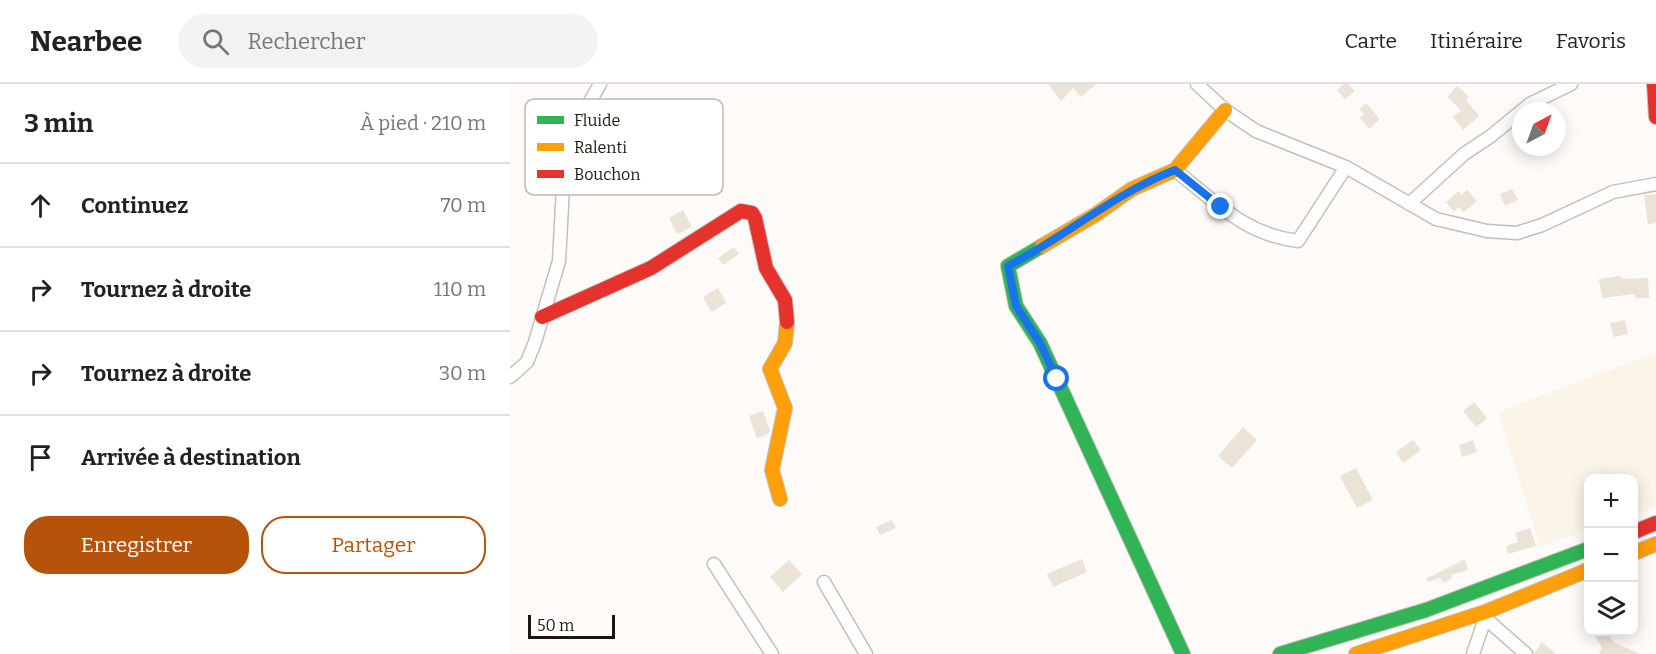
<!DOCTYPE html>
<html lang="fr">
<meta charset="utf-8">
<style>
body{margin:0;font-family:Bitter,serif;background:#f2f2f2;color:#222}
.controls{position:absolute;right:18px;bottom:18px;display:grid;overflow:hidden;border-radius:12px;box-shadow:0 3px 15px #0003}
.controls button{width:54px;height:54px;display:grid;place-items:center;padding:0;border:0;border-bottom:2px solid #e0e0e0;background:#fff;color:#222;font:30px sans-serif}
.compass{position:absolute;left:1002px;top:18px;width:54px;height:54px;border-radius:50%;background:#fff;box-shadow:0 3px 15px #0003;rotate:41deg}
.scale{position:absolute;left:18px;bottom:15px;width:87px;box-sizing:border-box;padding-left:6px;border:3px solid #1e160e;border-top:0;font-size:16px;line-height:21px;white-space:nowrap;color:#1e160e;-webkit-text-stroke:4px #fff;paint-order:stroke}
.stop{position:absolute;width:18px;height:18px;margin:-14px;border:4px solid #1a73e8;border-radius:50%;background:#fff}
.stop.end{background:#1a73e8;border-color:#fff;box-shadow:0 2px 6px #0008}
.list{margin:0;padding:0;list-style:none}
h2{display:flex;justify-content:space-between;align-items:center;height:78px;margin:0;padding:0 24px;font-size:26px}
h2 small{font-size:20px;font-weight:400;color:#767676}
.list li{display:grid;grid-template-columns:39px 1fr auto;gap:18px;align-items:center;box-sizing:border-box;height:84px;padding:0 24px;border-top:2px solid #e0e0e0}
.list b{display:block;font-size:22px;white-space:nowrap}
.list em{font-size:20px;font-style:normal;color:#767676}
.actions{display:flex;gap:12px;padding:18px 24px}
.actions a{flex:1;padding:14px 0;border:2px solid #b45309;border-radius:24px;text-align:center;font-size:21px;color:#b45309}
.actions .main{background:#b45309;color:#fff}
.icon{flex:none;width:33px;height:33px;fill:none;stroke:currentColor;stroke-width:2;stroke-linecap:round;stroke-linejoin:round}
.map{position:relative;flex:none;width:1146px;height:570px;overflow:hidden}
header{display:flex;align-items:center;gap:36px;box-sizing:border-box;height:84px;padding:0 30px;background:#fff;border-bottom:2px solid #e0e0e0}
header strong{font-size:28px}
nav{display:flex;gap:33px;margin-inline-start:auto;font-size:21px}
.search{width:420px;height:54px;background:#f2f2f2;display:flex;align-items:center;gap:15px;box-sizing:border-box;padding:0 21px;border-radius:33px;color:#767676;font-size:22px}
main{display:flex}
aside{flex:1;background:#fff}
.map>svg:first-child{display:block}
.education{fill:#fbf4e8}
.building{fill:#ebe3d7}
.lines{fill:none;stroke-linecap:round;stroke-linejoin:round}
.street-casing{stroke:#c4bfb9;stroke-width:15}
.fast-casing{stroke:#c4bfb9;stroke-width:16}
.slow-casing{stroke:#c4bfb9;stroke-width:16}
.jam-casing{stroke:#c4bfb9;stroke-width:16}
.street{stroke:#fffefe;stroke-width:12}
.fast{stroke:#30b455;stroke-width:14}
.slow{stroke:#ff9f0a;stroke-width:14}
.jam{stroke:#e5322d;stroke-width:14}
.route{stroke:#1a73e8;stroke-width:8}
.key{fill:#fff;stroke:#bcb9b7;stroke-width:1.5}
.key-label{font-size:16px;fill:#1e160e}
</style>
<header>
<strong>Nearbee</strong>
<div class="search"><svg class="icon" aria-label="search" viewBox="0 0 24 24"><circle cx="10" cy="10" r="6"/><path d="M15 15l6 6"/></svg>Rechercher</div>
<nav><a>Carte</a><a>Itinéraire</a><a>Favoris</a></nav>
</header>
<main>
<aside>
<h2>3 min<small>À pied · 210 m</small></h2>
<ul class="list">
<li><svg class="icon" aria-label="ahead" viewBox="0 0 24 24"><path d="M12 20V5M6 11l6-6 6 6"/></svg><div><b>Continuez</b></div><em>70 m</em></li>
<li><svg class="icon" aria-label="right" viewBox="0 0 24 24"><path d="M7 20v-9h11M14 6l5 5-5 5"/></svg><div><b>Tournez à droite</b></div><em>110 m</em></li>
<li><svg class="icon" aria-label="right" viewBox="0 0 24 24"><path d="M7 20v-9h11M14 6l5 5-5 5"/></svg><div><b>Tournez à droite</b></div><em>30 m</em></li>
<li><svg class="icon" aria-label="arrive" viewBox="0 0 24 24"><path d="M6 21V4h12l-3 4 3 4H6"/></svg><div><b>Arrivée à destination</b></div></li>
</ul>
<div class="actions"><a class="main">Enregistrer</a><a>Partager</a></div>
</aside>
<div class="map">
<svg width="1146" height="570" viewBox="0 0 1146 570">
<rect width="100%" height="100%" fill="#fdfaf7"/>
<path class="education" d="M1146,268V423L1124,431V394H1078V446L1030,462L988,328Z"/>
<path class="building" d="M538,0H586L571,13L563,4L551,17Z
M833,0H838L845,7L835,15L827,6Z
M947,2L959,13L956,16L969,32L953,46L943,33L951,26L937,13Z
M856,19L870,35L859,45L850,34L854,30L849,25Z
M1002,105L1008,116L995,122L990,110Z
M957,106L967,117L954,128L949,123L944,128L936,118L949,107L951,111Z
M1146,110V139L1138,140L1134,111Z
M173,126L182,143L167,150L159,134Z
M224,163L229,170L213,181L208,174Z
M1111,192L1112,195L1138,194L1139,214H1125V210L1092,214L1089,195Z
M208,204L216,219L201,228L193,213Z
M1115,236L1118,250L1104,253L1100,239Z
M964,318L977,334L966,343L953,327Z
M253,327L260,346L258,350L247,354L239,332Z
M733,343L747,356L722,384L708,372Z
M903,356L911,366L893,379L886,368Z
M963,356L967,368L952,373L949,361Z
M846,384L863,416L847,424L830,392Z
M382,436L386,444L370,451L366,443Z
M1020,444L1026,462L998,470L996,462L1008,458L1005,449Z
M572,475L577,488L543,503L537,490Z
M955,475L958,486L941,491L942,494L934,499L930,494L918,498L916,495Z
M279,476L292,490L273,508L260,493Z
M1083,548H1098L1103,558L1130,570H1089L1092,564Z
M1032,558L1046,570H1024Z"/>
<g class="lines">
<defs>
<path id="street" d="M687,0L715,26L746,47L836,83L926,135L977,147L1007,149L1032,141L1103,108L1146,100
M665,86C705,118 736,151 788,157L836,83
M899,120L954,70L981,52L1020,20L1061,0
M0,293L17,278L25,258L49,177L53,103L60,66L69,37L90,0
M204,480L262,570
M314,498L356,570
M975,534L1016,570
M963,570L977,529"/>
<path id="fast" d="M532,162L498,182L506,222L530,259L673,570
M770,570L916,526L1078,465"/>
<path id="slow" d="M532,162L585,131L622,105L665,86L715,26
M270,415L262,386L275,324L260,285L275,259L277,238
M1124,469L1146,460
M846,570L978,527L1078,486"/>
<path id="jam" d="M1144,0L1146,33
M32,233L141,184L231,127L242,129L245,134L256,184L275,216L277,238
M1124,448L1146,439"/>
</defs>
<use href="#street" class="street-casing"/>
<use href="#fast" class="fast-casing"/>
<use href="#slow" class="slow-casing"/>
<use href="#jam" class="jam-casing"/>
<use href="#street" class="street"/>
<use href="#fast" class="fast"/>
<use href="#slow" class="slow"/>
<use href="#jam" class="jam"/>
</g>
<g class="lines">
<path class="route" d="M547,295L530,259L506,222L498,182C555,153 605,109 665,86L711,123"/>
</g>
<rect x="15" y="15" width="198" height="96" rx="9" class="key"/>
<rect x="27" y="32" width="27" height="8" fill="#30b455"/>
<rect x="27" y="59" width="27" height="8" fill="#ff9f0a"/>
<rect x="27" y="86" width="27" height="8" fill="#e5322d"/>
<g class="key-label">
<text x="64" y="42">Fluide</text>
<text x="64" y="69">Ralenti</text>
<text x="64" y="96">Bouchon</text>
</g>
</svg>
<div class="controls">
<button>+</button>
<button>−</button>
<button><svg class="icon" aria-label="layers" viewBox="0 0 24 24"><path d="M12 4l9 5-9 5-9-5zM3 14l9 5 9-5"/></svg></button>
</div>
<svg class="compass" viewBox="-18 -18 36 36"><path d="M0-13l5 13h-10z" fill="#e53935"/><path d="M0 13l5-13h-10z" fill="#767676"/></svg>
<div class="scale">50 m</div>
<div class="stop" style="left:547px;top:295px"></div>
<div class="stop end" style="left:711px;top:123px"></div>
</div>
</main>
